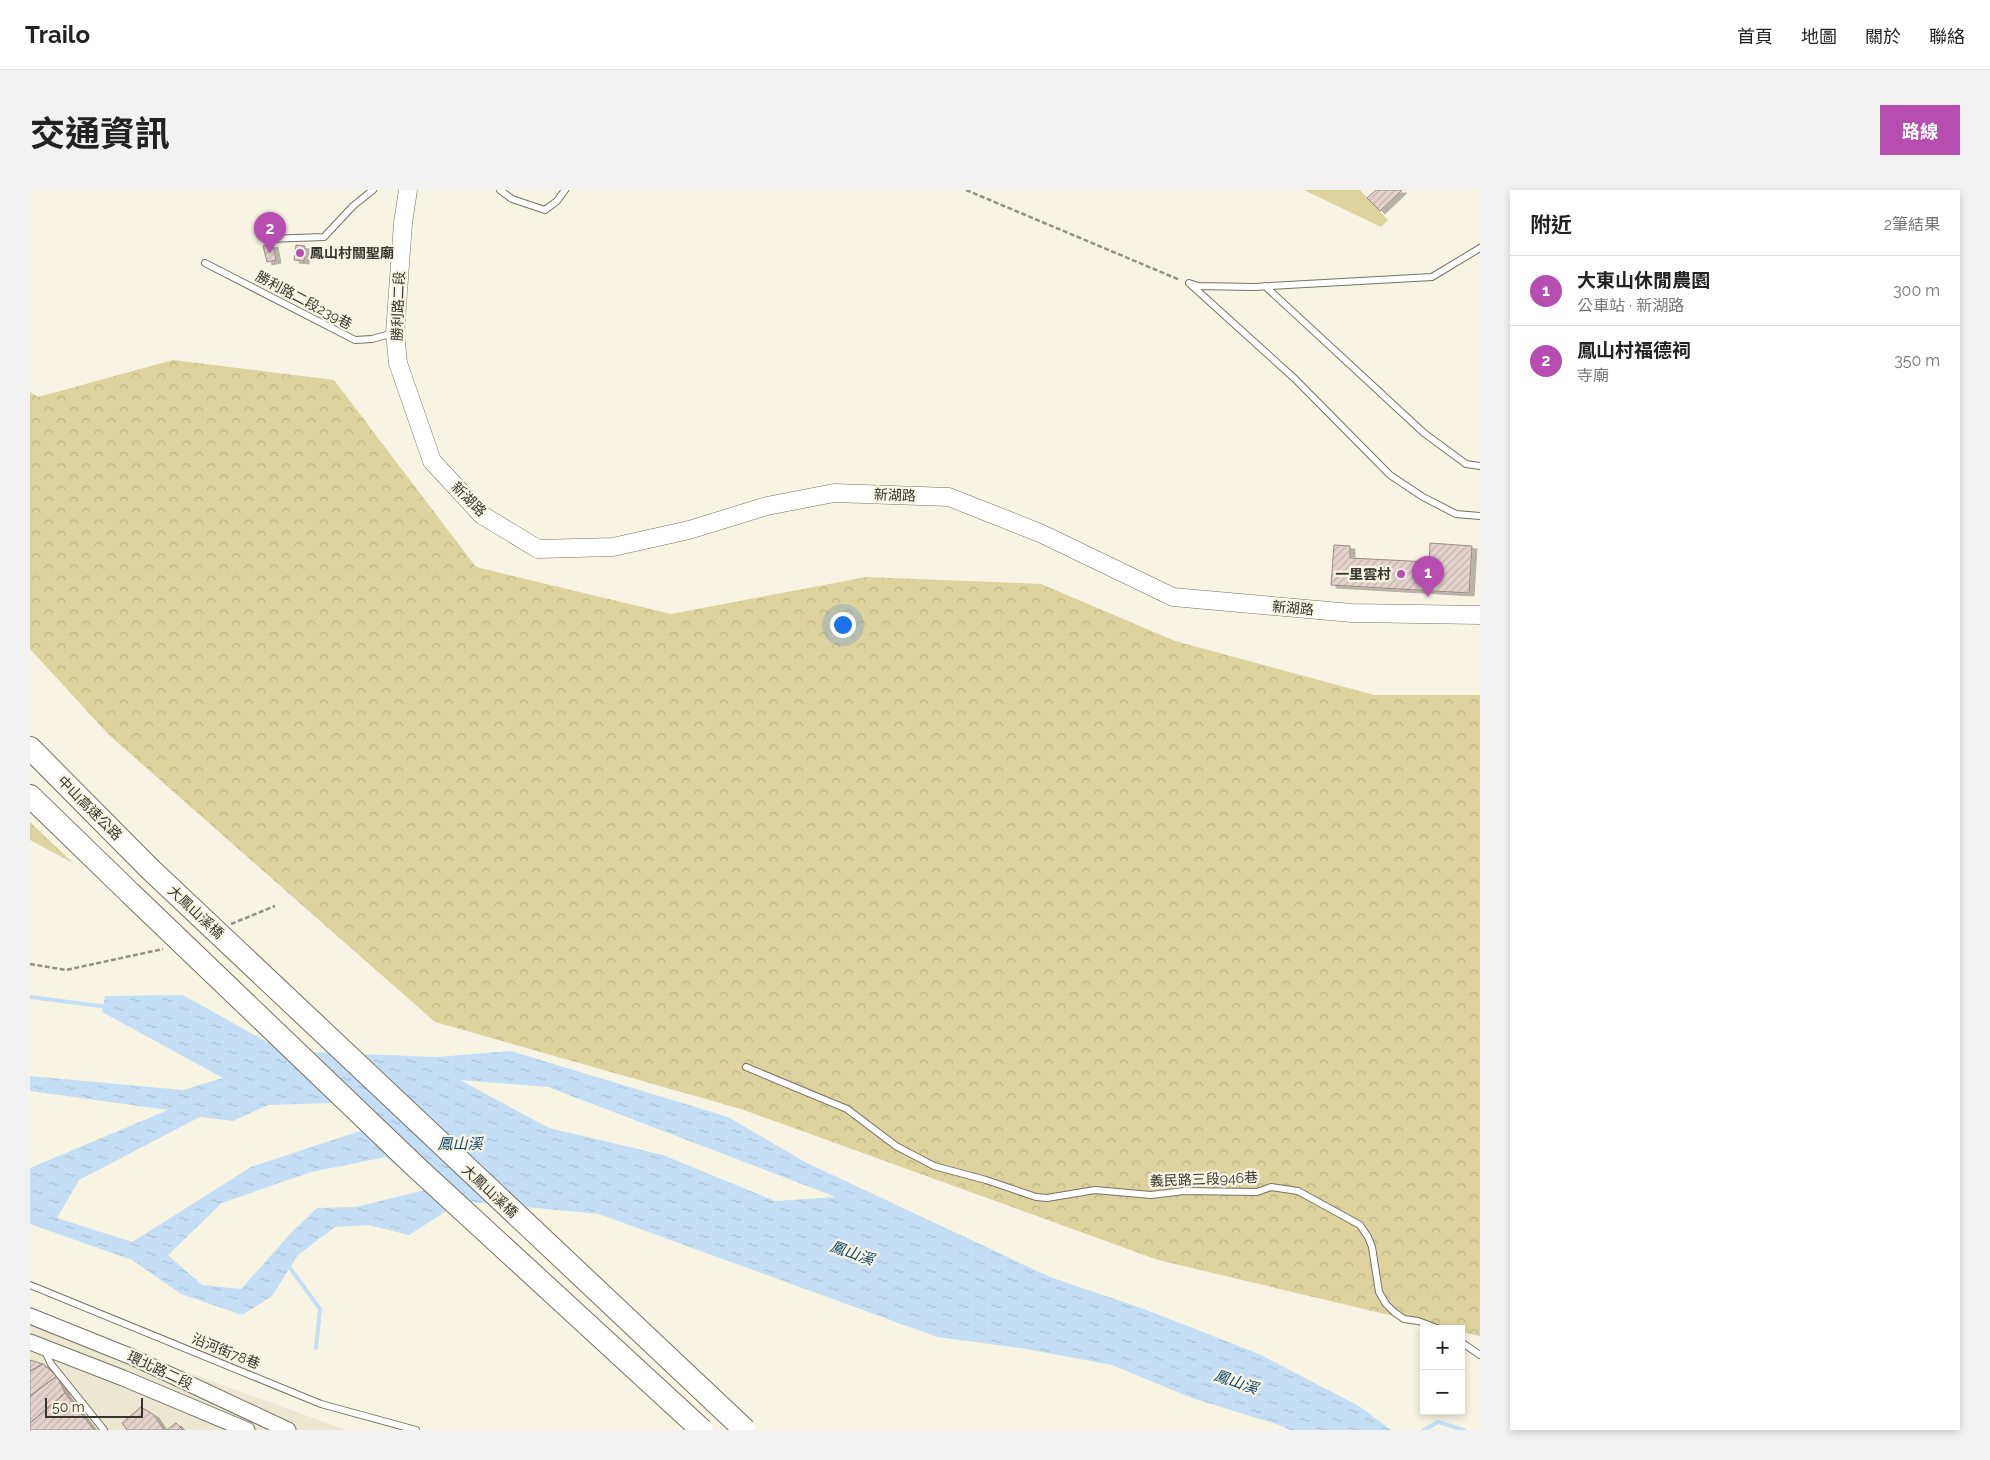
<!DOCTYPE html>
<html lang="zh-TW">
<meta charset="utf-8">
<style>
body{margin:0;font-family:Raleway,"Noto Sans TC",sans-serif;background:#f2f2f2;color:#222}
.controls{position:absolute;right:15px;bottom:15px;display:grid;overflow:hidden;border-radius:0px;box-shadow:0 2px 8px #0003}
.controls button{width:45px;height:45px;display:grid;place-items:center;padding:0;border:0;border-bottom:1px solid #e0e0e0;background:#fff;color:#222;font:25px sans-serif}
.scale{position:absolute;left:15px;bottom:12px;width:98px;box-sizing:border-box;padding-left:5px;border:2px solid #36352f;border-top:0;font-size:14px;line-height:18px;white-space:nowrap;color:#36352f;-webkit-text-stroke:4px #f7f4e4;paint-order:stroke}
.you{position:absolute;left:812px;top:434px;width:18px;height:18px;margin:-12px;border:4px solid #fff;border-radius:50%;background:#1a73e8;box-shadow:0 0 0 8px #1a73e833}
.badge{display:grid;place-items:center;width:32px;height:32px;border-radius:50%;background:#b64eb2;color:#fff;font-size:16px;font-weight:700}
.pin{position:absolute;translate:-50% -41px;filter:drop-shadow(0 1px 2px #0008)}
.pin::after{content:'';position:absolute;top:26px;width:18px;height:15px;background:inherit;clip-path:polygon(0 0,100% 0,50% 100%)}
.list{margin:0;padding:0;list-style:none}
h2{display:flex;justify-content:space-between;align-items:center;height:65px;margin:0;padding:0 20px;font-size:21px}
h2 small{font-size:16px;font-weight:400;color:#767676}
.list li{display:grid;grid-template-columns:32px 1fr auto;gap:15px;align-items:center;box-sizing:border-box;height:70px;padding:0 20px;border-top:1px solid #e0e0e0}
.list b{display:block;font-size:19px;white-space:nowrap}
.list p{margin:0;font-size:16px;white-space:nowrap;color:#767676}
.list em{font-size:16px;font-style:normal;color:#767676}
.map{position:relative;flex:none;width:1450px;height:1240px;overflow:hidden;border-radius:0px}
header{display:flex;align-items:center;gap:30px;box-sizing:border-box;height:70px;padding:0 25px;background:#fff;border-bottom:1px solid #e0e0e0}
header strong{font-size:24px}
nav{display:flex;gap:28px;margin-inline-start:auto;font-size:18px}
.intro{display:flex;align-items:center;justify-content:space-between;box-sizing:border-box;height:120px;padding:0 30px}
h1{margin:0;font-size:35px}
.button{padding:12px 22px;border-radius:0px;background:#b64eb2;color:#fff;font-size:18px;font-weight:700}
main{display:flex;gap:30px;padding:0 30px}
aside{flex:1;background:#fff;border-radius:0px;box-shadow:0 2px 8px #0003}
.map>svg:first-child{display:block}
.built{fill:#ebe7d1}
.green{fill:#dcd39e}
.forest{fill:url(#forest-crowns)}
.water{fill:url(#water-ripples);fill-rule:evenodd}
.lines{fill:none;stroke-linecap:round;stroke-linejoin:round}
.stream{stroke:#c4dff5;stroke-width:4}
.building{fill:url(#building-hatch);stroke:#9a8a85;filter:url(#shadow)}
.service-casing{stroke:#747264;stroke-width:8}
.tertiary-casing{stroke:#747264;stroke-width:17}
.secondary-casing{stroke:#747264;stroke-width:19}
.motorway-casing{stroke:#747264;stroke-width:24}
.path{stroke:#929085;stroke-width:2.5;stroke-dasharray:5 2.5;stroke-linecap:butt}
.service{stroke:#fff;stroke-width:6}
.tertiary{stroke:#fff;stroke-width:15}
.secondary{stroke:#fff;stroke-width:18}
.motorway{stroke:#fff;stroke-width:22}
.motorway-bridge-casing{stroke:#747264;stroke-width:24;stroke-linecap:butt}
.motorway-bridge{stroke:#fff;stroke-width:22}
.poi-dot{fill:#b64eb2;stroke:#f7f4e4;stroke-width:2}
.labels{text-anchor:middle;stroke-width:4.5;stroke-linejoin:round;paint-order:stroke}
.poi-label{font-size:14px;font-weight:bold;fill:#36352f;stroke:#f7f4e4;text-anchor:start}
.street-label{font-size:14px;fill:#36352f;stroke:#f7f4e4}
.water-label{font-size:15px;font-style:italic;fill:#104669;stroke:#f7f4e4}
</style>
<header>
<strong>Trailo</strong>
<nav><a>首頁</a><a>地圖</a><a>關於</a><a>聯絡</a></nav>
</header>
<div class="intro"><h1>交通資訊</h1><a class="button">路線</a></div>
<main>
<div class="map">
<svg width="1450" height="1240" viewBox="0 0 1450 1240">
<defs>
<pattern id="forest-crowns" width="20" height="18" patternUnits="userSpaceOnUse" patternTransform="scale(1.25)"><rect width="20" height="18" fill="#dcd39e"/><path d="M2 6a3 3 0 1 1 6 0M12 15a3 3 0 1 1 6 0" fill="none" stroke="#bdb688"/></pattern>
<pattern id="water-ripples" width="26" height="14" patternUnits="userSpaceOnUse" patternTransform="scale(1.25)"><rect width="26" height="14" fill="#c4dff5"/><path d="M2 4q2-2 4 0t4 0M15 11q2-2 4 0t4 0" fill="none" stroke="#a9c0d2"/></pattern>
<pattern id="building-hatch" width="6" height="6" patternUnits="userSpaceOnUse" patternTransform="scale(1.25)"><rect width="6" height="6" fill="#e4d2cc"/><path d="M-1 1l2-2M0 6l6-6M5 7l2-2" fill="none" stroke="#c4b5b0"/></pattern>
<filter id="shadow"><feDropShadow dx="5" dy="3" stdDeviation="0" flood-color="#0004"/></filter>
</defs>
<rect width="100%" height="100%" fill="#f7f4e4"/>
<path class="built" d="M0,1125L198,1197L316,1240H0Z"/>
<path class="green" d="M1274,0H1330L1358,30L1351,37Z"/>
<path class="forest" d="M143,170L304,190L446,377L641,424L836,387L1011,394L1145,451L1344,505H1450V1146L1431,1142V1139H1418L1128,1070L711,919L405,832L79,545L0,459V202L8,207Z
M0,632L43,673L0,650Z"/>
<path class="water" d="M153,805L253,861L407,867L481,861L698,927L775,972L1020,1087L1114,1119L1229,1164L1329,1216L1361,1240H1260L1249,1235L1162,1208L1082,1175L990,1158L907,1147L569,1024L432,1011L379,1045L338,1035L305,1037L268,1065L242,1106L212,1125L151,1104L102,1070L0,1034V978L138,920L0,901V886L153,900L193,888L72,822L75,806ZM430,890L518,897L806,1007L745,1011L633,965L519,938ZM302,913L333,940L221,977L102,1052L27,1028L49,990L170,927L203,931L238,915ZM356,967L395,1000L326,1017L287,1018L262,1042L211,1099L172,1095L138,1065L192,1013L281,982Z"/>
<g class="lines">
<path class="stream" d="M0,807L78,817
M260,1078L290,1119L286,1158
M1394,1240L1408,1232L1434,1240"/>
</g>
<path class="building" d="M1346,0H1372L1350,21L1337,8Z
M243,54L246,70L237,72L233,56Z
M266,55L275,56L274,71L264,70Z
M1400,353L1442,356L1439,403L1301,395L1304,355L1320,356V368L1399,372Z
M0,1170L13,1174L0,1181Z
M13,1174L27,1186L0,1206V1181Z
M27,1186L35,1203L0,1233V1206Z
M35,1203L64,1240H0V1233Z
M111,1217L124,1225L134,1240H97L92,1233Z
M146,1233L153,1240H137Z"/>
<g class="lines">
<defs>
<path id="service" d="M470,0L482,9L515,20L527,11L535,0
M236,49L294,47L323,16L343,0
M1450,58L1402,87L1224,97L1168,96L1159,93L1265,189L1360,285L1393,307L1426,324L1450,326
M175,73L325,150L342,149L364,143
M1235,96L1394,243L1436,274L1450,276
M716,877L817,919L866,956L904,976L956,990L1006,1007L1017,1008L1065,1000L1121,1005L1154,1001L1227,1002L1241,997L1268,1001L1330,1035L1338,1047L1342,1057L1349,1102L1356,1114L1364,1122L1374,1129L1388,1131L1409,1139
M0,1095L291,1214L386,1240
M1431,1152L1450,1165
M15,1161L21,1174L74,1240"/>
<path id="tertiary" d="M0,1126L102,1167L258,1240
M0,1152L93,1188L217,1240"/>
<path id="secondary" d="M378,0L373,33L365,143L368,173L402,271L452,325L508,359L583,357L659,340L737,316L804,303L919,307L1010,343L1143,407L1322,423L1450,425"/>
<path id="motorway" d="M0,558L119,678
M0,606L100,703"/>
</defs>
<use href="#service" class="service-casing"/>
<use href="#tertiary" class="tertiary-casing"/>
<use href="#secondary" class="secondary-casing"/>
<use href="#motorway" class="motorway-casing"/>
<path class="path" d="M936,0L1150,90
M201,734L245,716
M0,774L36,780L133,759"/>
<use href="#service" class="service"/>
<use href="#tertiary" class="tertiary"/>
<use href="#secondary" class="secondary"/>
<use href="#motorway" class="motorway"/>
<defs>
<path id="motorway-bridge" d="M119,678L715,1240
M100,703L386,977L672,1240"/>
</defs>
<use href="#motorway-bridge" class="motorway-bridge-casing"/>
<use href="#motorway-bridge" class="motorway-bridge"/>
</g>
<g class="poi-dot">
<circle cx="270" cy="63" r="5"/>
<circle cx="1371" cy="384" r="5"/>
</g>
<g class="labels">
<g class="poi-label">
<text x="280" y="68">鳳山村關聖廟</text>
<text x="1361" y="389" text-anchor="end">一里雲村</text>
</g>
<g class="street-label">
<text transform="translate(274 110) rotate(28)" y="5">勝利路二段239巷</text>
<text transform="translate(368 116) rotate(-88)" y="5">勝利路二段</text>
<text transform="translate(865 305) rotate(2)" y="5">新湖路</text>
<text transform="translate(439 309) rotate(45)" y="5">新湖路</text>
<text transform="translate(1263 418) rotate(5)" y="5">新湖路</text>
<text transform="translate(60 618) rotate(45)" y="5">中山高速公路</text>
<text transform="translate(166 722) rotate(43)" y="5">大鳳山溪橋</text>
<text transform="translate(1174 989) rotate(-2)" y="5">義民路三段946巷</text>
<text transform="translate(460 1001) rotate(43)" y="5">大鳳山溪橋</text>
<text transform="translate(196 1161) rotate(22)" y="5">沿河街78巷</text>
<text transform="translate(130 1180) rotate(25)" y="5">環北路二段</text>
</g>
<g class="water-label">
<text x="430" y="959">鳳山溪</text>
<text transform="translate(822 1063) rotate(19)" y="5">鳳山溪</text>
<text transform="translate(1206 1192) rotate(19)" y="5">鳳山溪</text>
</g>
</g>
</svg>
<div class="controls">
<button>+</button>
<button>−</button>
</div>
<div class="scale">50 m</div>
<div class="you"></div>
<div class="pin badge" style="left:1398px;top:407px">1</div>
<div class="pin badge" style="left:240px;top:63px">2</div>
</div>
<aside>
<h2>附近<small>2筆結果</small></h2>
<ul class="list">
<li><span class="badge">1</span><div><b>大東山休閒農園</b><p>公車站 · 新湖路</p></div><em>300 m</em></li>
<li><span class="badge">2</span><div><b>鳳山村福德祠</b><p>寺廟</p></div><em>350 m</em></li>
</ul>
</aside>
</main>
